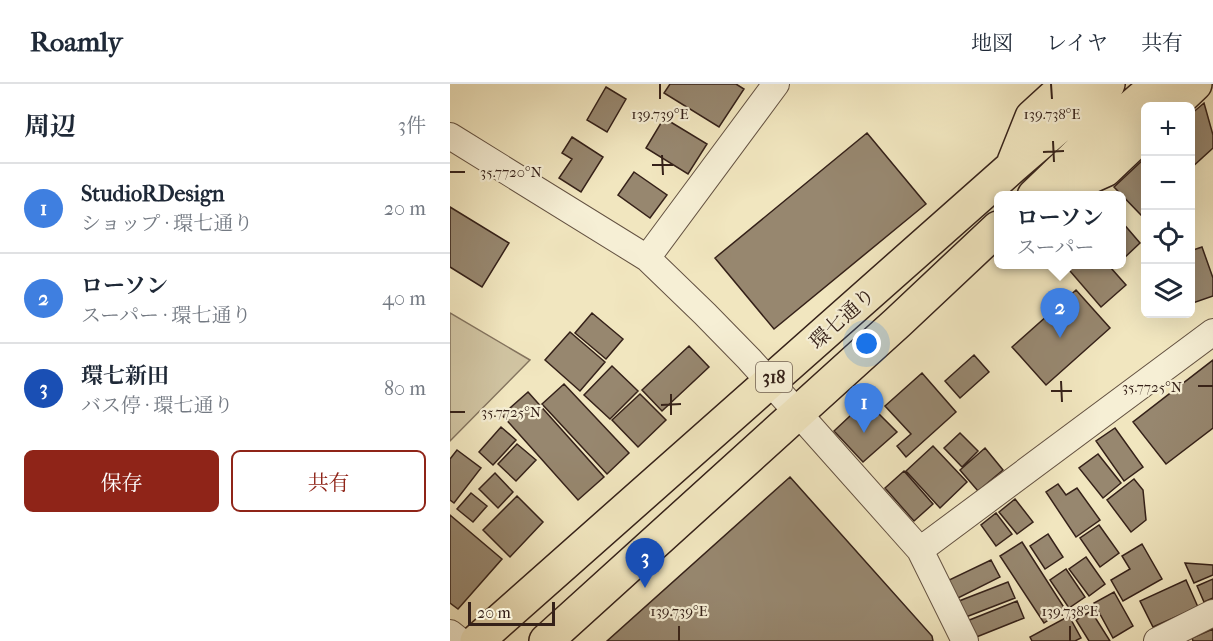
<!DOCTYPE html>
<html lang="ja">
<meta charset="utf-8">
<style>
body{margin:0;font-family:"IM FELL French Canon","Noto Serif JP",serif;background:#f6f6f7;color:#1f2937}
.controls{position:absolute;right:18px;top:18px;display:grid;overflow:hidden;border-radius:9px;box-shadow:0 6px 24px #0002}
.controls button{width:54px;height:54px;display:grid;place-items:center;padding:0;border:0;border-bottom:2px solid #e0e1e3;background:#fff;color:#1f2937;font:30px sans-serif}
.scale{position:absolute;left:18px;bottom:15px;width:87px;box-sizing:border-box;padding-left:6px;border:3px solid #352119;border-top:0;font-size:16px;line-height:21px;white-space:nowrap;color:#352119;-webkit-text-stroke:4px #f6efd5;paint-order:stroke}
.you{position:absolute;left:417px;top:260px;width:21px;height:21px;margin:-15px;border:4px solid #fff;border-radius:50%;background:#1a73e8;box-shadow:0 0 0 9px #1a73e833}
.badge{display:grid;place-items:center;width:39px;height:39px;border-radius:50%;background:#8f2418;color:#fff;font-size:20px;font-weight:700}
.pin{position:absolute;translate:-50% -50px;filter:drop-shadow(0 2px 3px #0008)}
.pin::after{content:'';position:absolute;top:32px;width:21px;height:18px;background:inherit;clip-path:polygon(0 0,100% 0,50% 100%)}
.popup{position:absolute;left:544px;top:107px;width:132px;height:78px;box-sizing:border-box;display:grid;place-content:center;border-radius:9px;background:#fff;filter:drop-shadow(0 2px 4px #0005);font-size:20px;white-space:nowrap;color:#747a83}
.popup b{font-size:22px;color:#1f2937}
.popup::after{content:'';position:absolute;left:50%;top:100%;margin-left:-12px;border:12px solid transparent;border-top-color:#fff}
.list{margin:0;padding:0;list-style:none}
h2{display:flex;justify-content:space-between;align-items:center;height:78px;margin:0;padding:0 24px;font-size:26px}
h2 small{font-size:20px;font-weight:400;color:#747a83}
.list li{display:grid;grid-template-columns:39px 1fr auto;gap:18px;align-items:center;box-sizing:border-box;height:90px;padding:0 24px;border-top:2px solid #e0e1e3}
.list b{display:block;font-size:22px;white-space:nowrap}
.list p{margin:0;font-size:20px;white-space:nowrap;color:#747a83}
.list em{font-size:20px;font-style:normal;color:#747a83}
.actions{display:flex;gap:12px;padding:18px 24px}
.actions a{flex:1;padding:14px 0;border:2px solid #8f2418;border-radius:9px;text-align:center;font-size:21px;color:#8f2418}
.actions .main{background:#8f2418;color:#fff}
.icon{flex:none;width:33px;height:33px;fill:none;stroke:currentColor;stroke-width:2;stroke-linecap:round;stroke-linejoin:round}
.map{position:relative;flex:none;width:763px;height:557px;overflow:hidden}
header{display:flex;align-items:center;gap:36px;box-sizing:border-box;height:84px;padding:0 30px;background:#fff;border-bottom:2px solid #e0e1e3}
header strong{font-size:28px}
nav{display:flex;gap:33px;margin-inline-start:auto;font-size:21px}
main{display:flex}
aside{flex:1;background:#fff}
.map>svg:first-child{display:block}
.green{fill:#d1c5a3;stroke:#83735e;stroke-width:1.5}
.building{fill:#97876f;stroke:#352119;stroke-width:1.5}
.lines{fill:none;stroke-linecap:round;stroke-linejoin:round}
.street-casing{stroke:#645242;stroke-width:28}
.primary-casing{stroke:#352119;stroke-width:36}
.street{stroke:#f6efd5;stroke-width:26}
.primary{stroke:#f1e6bf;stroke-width:33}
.ticks{fill:none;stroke:#352119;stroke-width:2}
.labels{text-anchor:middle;stroke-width:4.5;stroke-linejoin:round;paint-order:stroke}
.shield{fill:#f6efd5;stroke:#6f5f51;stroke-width:1.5}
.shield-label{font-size:18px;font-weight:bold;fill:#352119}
.street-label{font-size:20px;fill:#352119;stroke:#f6efd5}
.ticks-label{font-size:15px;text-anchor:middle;fill:#352119;stroke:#f6efd5;stroke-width:4.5;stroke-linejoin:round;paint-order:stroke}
</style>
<header>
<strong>Roamly</strong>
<nav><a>地図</a><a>レイヤ</a><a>共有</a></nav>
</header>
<main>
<aside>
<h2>周辺<small>3件</small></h2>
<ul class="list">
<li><span class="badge" style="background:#3f7fe0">1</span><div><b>StudioRDesign</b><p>ショップ · 環七通り</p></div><em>20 m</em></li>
<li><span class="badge" style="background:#3f7fe0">2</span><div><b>ローソン</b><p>スーパー · 環七通り</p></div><em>40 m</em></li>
<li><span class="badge" style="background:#1a4fb4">3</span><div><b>環七新田</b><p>バス停 · 環七通り</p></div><em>80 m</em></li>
</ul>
<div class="actions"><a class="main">保存</a><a>共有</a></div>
</aside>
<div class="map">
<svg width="763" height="557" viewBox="0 0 763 557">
<rect width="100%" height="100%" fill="#f1e6bf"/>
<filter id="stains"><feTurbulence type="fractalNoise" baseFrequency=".00333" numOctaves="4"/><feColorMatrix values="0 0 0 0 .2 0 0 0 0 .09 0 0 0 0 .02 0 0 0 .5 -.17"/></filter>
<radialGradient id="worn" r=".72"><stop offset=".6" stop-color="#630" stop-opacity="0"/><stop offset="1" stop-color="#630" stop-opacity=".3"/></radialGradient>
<path class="green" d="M0,229L80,276L0,357Z"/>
<path class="building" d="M220,0H286L294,5L269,43L214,9Z
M156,3L176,15L157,48L137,36Z
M754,19L763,51V64L740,85V31Z
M214,34L257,60L238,90L196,64Z
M417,49L476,120L324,245L265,174Z
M122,53L153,73L131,108L109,94L122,75L112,69Z
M696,73V128L691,131L664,103Z
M184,88L217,111L200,134L168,111Z
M0,123L59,159L32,203L0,183Z
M672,138L690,159L672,176Z
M752,163L763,194V212L740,220V167Z
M614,180H666L661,184L676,201L651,223Z
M626,206L660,244L596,301L562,263Z
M142,229L173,255L156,275L125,249Z
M120,248L155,278L130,307L95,276Z
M239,262L259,283L212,327L192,306Z
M524,271L539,288L510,314L495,297Z
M763,276V344L716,380L683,338Z
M162,282L188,307L160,335L134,311Z
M472,289L506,328L456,373L447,362L461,350L435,322Z
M114,300L179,369L157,390L92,320Z
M78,308L154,393L128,416L52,331Z
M190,310L216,336L188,363L162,336Z
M416,317L447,348L413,378L384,347Z
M51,343L66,356L43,381L29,368Z
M665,344L693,383L674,397L646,357Z
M510,349L528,367L512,383L494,364Z
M67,360L86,376L66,397L48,380Z
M483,362L517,398L490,424L456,387Z
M535,364L553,386L528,407L510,386Z
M7,366L31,384L4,419L0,416V375Z
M648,370L671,399L653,414L629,384Z
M454,387L483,420L464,437L435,404Z
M45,389L63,408L48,424L29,405Z
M340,393L482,552L483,557H157Z
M684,395L693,406L696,436L681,448L657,416Z
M608,400L616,411L627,404L650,436L626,453L596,408Z
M21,409L37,422L23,438L7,425Z
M67,412L93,438L60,473L33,446Z
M565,415L583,438L567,450L549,428Z
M546,429L562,450L546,462L531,441Z
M0,431L52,475L8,525L0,519Z
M649,441L669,469L650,483L630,454Z
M598,450L613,473L595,485L580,462Z
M572,458L615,525L594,539L550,472Z
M692,460L712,495L673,517L661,496L680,485L672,472Z
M636,473L655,500L639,512L619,485Z
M541,476L550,493L506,515L497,497Z
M735,479L763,481V491L744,499Z
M616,485L635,513L619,524L600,496Z
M763,495V514L754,518L747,502Z
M736,496L748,523L703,543L690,517Z
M558,498L565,514L516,533L509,517Z
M664,508L683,542L663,554L644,519Z
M567,517L574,534L524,554L517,537Z
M641,527L660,557H639L626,536Z
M619,532L631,554L625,557H582L580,553Z
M763,545V557H743L742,554Z"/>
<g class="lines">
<defs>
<path id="street" d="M0,52L197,174L255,230L299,275L348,329L470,466L515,557
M197,174L326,0
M470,466L763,248
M0,549L10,557
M707,557L763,529"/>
<path id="primary" d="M722,22L745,0
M564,78L582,33L618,0
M584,112L634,64L708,0
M597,112L655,86L696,47
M27,557L562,83L658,0
M96,557L447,239L548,144"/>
</defs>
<use href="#street" class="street-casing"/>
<use href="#primary" class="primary-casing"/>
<use href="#street" class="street"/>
<use href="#primary" class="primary"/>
</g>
<path class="ticks" d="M210,0V15M601,0L602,15M603,57L604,78M593,68L614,67M212,71L213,91M202,81H223M0,88H15M611,297L612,318M748,302H763M601,307H622M221,310V331M211,321L231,320M0,328H15M229,542V557M620,542V557"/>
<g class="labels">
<rect class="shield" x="306" y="278" width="36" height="30" rx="4.5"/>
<g class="shield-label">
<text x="324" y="299">318</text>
</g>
<g class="street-label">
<text transform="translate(392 234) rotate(-42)" y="7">環七通り</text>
</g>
</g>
<g class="ticks-label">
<text x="210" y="35">139.739°E</text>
<text x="602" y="35">139.738°E</text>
<text x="61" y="93">35.7720°N</text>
<text x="702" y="308">35.7725°N</text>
<text x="61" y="333">35.7725°N</text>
<text x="229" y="532">139.739°E</text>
<text x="620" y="532">139.738°E</text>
</g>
<rect width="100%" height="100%" filter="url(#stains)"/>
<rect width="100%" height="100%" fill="url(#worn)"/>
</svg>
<div class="controls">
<button>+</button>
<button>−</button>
<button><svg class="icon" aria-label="locate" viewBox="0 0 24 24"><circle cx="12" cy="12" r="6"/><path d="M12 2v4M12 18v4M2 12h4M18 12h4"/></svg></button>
<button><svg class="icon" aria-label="layers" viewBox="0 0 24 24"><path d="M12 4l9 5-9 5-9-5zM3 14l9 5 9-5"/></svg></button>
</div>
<div class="scale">20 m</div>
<div class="you"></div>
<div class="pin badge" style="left:414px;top:349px;background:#3f7fe0">1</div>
<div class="pin badge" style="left:610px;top:254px;background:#3f7fe0">2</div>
<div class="popup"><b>ローソン</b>スーパー</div>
<div class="pin badge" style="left:195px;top:504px;background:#1a4fb4">3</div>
</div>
</main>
